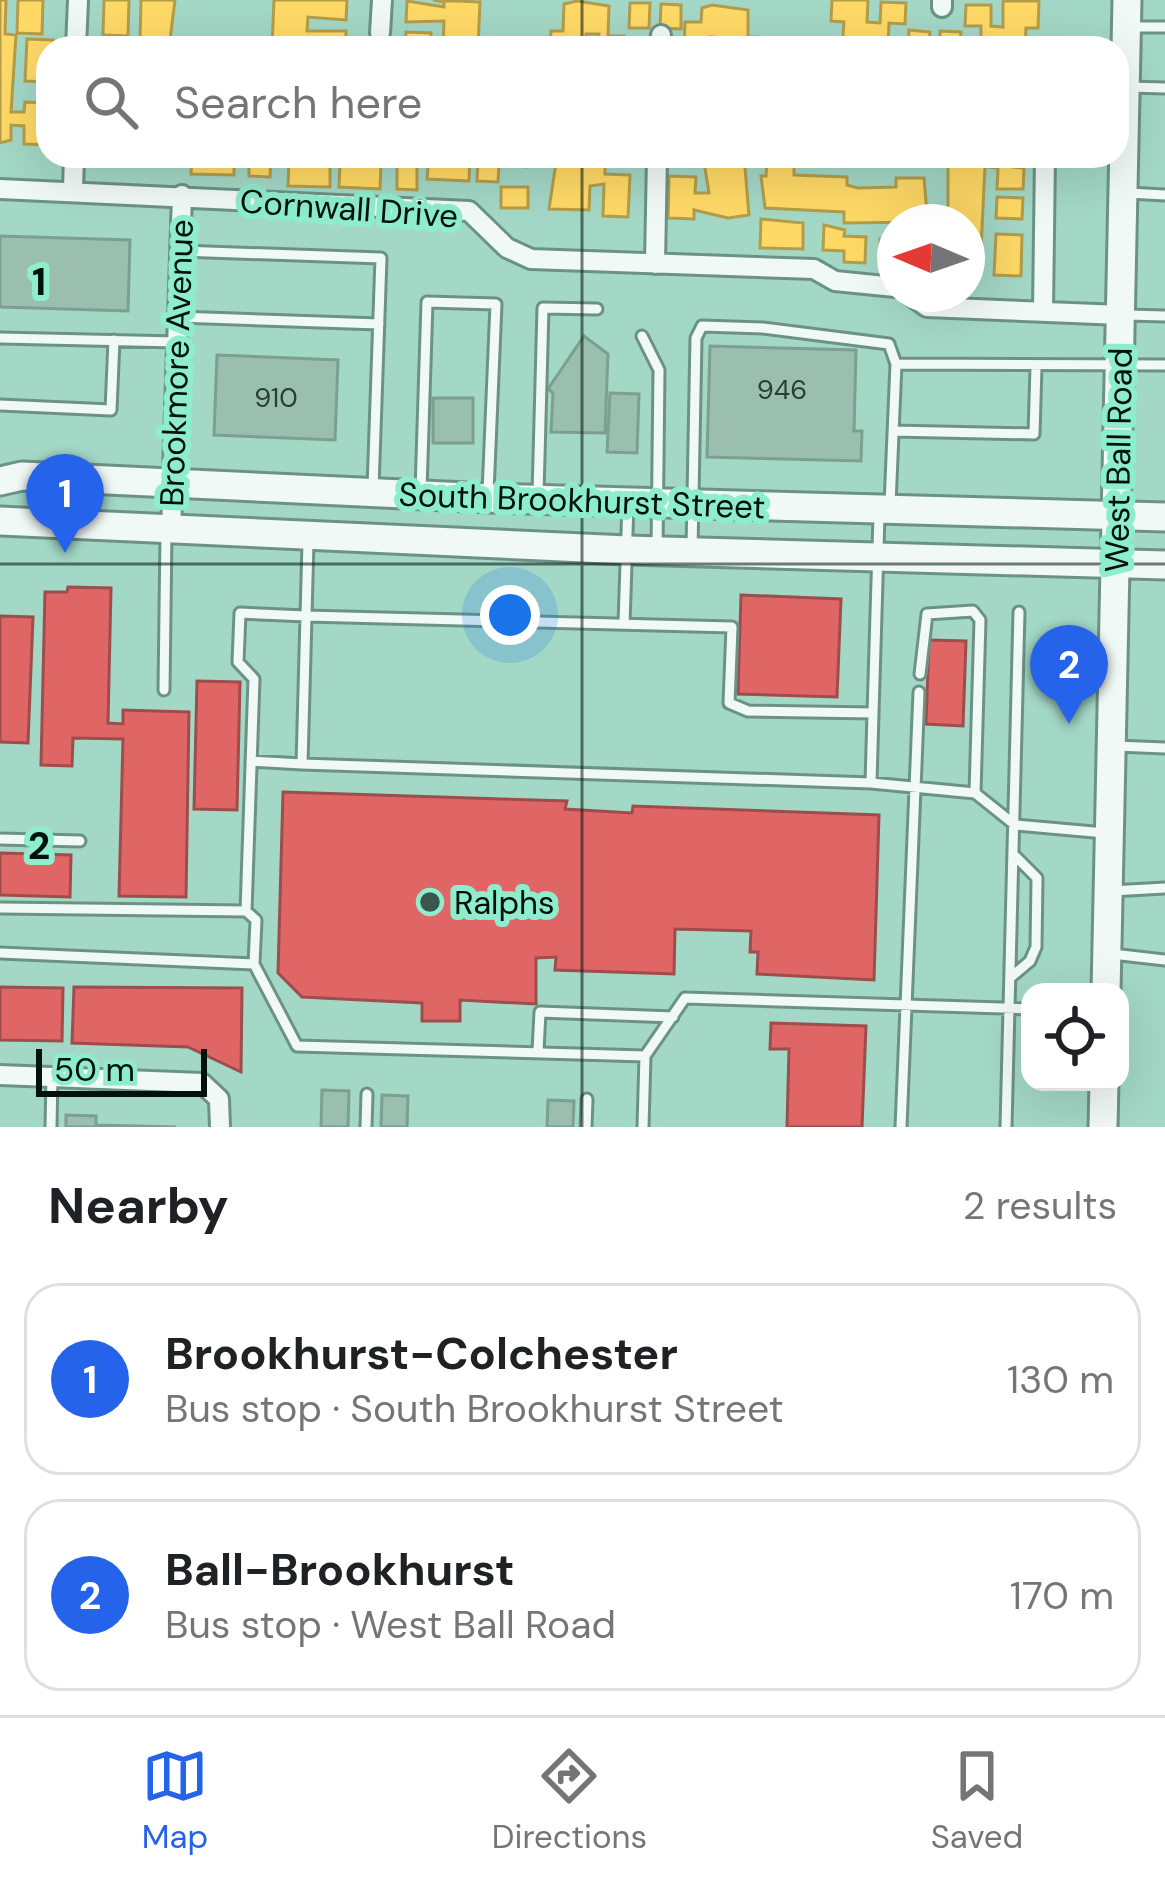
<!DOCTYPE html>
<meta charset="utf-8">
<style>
body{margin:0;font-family:"DM Sans",sans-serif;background:#f2f2f2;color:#202124}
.controls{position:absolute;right:36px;bottom:36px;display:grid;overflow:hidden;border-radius:24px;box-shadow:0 12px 48px #0002}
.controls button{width:108px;height:108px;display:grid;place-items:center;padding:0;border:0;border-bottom:3px solid #e0e0e0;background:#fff;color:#202124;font:60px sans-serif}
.compass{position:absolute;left:877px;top:204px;width:108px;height:108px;border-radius:50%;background:#fff;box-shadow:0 12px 48px #0002;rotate:272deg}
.scale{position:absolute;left:36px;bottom:30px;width:171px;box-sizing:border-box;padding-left:12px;border:6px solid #01120c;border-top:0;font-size:33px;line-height:42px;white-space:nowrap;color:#01120c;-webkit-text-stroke:9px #8dedcd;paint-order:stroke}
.you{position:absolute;left:510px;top:615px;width:42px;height:42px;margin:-30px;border:9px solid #fff;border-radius:50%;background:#1a73e8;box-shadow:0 0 0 18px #1a73e833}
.badge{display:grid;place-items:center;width:78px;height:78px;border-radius:50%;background:#2563eb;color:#fff;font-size:39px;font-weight:700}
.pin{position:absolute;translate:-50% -99px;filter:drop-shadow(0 3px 6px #0008)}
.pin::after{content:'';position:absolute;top:63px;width:42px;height:36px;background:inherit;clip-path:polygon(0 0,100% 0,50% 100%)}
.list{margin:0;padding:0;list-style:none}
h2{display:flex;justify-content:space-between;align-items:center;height:156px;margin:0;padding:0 48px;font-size:51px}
h2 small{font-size:39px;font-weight:400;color:#757577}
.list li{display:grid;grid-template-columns:78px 1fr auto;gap:36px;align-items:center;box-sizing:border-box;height:192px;margin:0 24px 24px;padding:0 24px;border:3px solid #e0e0e0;border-radius:36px}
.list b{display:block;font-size:45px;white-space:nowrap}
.list p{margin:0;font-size:39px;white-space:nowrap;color:#757577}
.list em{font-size:39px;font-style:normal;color:#757577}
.icon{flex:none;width:66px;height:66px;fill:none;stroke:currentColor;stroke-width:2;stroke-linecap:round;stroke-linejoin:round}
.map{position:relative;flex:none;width:1165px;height:1127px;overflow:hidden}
.search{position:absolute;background:#fff;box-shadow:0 12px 48px #0002;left:36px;right:36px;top:36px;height:132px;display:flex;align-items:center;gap:30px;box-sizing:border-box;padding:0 42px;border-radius:36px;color:#757577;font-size:45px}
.sheet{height:588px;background:#fff}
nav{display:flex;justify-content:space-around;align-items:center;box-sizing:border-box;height:168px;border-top:3px solid #e0e0e0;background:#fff;font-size:33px;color:#757577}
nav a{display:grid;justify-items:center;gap:6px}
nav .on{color:#2563eb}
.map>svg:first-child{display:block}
.homes{fill:#ffd966;stroke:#b39d4b;stroke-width:3}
.shops{fill:#e06666;stroke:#9d4d4b;stroke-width:3}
.building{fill:#9bbfae;stroke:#7ca08f;stroke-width:3}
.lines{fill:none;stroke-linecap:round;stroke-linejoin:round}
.service-casing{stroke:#6c9286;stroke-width:15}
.minor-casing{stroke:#6c9286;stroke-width:24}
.primary-casing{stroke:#6c9286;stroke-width:33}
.service{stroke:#f1f9f6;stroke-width:9}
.minor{stroke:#f1f9f6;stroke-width:18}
.primary{stroke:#f1f9f6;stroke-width:27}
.grid{fill:none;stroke:#01120c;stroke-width:3;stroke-opacity:0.55}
.poi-dot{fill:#3a574d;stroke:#8dedcd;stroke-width:4.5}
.labels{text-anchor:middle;stroke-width:12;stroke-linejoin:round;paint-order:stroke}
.number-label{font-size:27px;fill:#283d34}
.street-label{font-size:33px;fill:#01120c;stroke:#8dedcd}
.poi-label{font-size:33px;fill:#01120c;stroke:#8dedcd;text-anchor:start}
.grid-label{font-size:39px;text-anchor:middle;font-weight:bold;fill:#01120c;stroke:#8dedcd;stroke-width:12;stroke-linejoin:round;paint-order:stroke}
</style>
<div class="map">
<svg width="1165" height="1127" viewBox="0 0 1165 1127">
<rect width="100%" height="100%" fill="#a3d7c6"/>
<path class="homes" d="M0,0H6L5,34L16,35L11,112H24L25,102L48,103V145L24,144V126L11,125V140L0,143Z
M18,0H43L42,34L17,33Z
M104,0H129L128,36L103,35Z
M141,0H175L169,48H129V39H140Z
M274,0H347L346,20L308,17L307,31H346V48H272Z
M832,0H868L867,22L880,23L881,2L906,3L905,24L889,23L888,48H842L844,22L831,21Z
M407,1L444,7V2L433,0L480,2L478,48H443L444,21L406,22Z
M577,1L609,6L608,36H624V48H598L599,34H586V48H550L551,31H563L564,4Z
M1003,1H1039L1038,28H1026L1025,48H981V26H965L966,5H991V26L1003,27Z
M630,3H650L649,28H629Z
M661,4L681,5V29L660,28Z
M712,5L748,10V37H758V48H722V38L710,37V48H684L685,22H701L702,8Z
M909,30L930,32L929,48H908Z
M940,31L961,32L960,48H940Z
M406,32L431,33V48H405Z
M27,39L53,40L48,82L25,81Z
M192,156H234V175L191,174Z
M249,156H271L270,177L249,176Z
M429,156H470L469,181L427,179Z
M532,156L527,167L499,165L498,182L477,181L478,157Z
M557,156L605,158V174L630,175L628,217L603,216L604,184L590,186L589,210L549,209Z
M703,156H744L749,215L728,218L694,210V219L668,218L669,176L696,177L695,193H709Z
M942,156H975V165L985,166L980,270H967V222H948V166H942Z
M988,156H1013V167L1024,168L1023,189H997L998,168L987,167Z
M289,161L330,162V187L288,186Z
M340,162L381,163L380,189L339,187Z
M767,162L794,163V175L847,177V185L858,188L896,187V178H924L927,214L923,222L844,223V212L765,208L761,176H766Z
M397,164L417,165V190L397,189Z
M501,187H528V208H501Z
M997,197L1023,198L1022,219L996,218Z
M761,219L803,223V249L760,248Z
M824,225L845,230L844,236L866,237L865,263L844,262V251L823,250Z
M996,234L1022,235L1021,276L994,275Z
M880,239H895V263H880Z"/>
<path class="shops" d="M68,587L111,588L108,723L123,724V710L189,712L186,897L119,896L123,739L73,738L72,766L41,765L45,592H67Z
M741,595L841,599L837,697L738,694Z
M0,616L33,617L28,743L0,742Z
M929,640L966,641L963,726L926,724Z
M197,681L240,682L237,810L194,809Z
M283,792L567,801L565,809L632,813L633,806L879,815L874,980L757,974L758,952H750L751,931L675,929L674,974L555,970L556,957L536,958V1004L460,1000V1021H422V1003L302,997L278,973Z
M0,853L71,855L70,897L0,895Z
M0,987L63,988L62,1041L0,1040Z
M74,987L242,988L241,1072L188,1047L72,1043Z
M771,1023L866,1026L862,1127H787L789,1049H770Z"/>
<path class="building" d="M0,236L130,240L128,311L0,307Z
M584,336L608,354L605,433L551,432L553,393L548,389Z
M710,346L856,350L854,431H862L861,461L707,457Z
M217,355L338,360L335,440L214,435Z
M610,393L639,394L637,453L607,452Z
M433,398H473V443H433Z
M322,1090L349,1091L348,1127H321Z
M382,1095L408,1096L407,1127H381Z
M548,1100L574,1101L573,1127H547Z
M66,1115L96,1116V1125L176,1127H66Z"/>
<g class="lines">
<defs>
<path id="service" d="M1128,27H1165
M1128,87L1165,88
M1128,193L1165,195
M180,251L381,258L373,488
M1126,315L1165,316
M178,317L379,324
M642,336L659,370L657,549
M0,338L177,342
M0,405L111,410L114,340
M893,431L1034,434L1036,367
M421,490L427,302L496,304L488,493
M538,494L543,308L597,309
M890,504L896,364L1165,365
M692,549L696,338L702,326L763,328L889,344L896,364
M624,624L628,503
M920,674L927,614L973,611L980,620L975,793
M164,690L166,533
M873,713L871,783L302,764L306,616L732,627L729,703L748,711L873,713L879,515
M1116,746L1165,748
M251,761L302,764
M871,783L975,793L1015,825L1105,833
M0,839L80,841
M1111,891L1165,888
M0,908L246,911L256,920L254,964
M246,911L254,679L238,662L240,613L306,616L308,542
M0,953L254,964L297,1046L645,1056L643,1127
M1112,954L1165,960
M1011,977L1030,961L1036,947L1037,878L1014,855
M538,1051L540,1012L673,1017
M645,1056L685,998L1030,1009
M51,1127L52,1076
M366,1127L367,1094
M586,1127L587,1099
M901,1127L919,692
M1006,1127L1019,612"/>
<path id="minor" d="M942,7V0
M380,33L382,0
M76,48L78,0
M660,48L661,35
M0,189L469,211L507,248L531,259L814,269L835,281L895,287
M73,190L74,156
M655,264L657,156
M909,294L927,307L1121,315
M1043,310L1045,156
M171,531L182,195
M0,1075L202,1083L219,1099L220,1127"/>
<path id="primary" d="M0,481L22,476L488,498L1165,517
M0,521L627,550L1165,565
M1106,992L1127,0
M1103,1127L1104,1082"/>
</defs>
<use href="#service" class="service-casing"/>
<use href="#minor" class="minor-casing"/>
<use href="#primary" class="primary-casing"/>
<use href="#service" class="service"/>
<use href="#minor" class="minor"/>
<use href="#primary" class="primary"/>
</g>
<path class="grid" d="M582,0V48M582,156V1127M0,564H1165"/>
<circle class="poi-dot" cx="430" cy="902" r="12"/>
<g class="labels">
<g class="number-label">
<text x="782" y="399">946</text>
<text x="276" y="407">910</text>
</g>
<g class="street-label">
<text transform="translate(349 208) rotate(4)" y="12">Cornwall Drive</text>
<text transform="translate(176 363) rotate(-88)" y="12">Brookmore Avenue</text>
<text transform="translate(1118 460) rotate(-89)" y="12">West Ball Road</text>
<text transform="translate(582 500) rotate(2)" y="12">South Brookhurst Street</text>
</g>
<g class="poi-label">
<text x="454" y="914">Ralphs</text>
</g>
</g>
<g class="grid-label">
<text x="39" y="295">1</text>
<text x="39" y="859">2</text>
</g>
</svg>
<div class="controls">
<button><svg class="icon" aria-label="locate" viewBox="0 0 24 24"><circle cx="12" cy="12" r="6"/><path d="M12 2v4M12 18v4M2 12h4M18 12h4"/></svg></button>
</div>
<svg class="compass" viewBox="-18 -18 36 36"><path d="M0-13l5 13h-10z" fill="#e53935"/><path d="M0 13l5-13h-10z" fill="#757577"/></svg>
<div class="scale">50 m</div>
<div class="you"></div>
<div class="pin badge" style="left:65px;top:553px">1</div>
<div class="pin badge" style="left:1069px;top:724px">2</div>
<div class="search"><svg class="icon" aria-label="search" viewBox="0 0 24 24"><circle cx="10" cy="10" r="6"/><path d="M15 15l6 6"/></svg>Search here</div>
</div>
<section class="sheet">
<h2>Nearby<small>2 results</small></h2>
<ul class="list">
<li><span class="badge">1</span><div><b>Brookhurst-Colchester</b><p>Bus stop · South Brookhurst Street</p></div><em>130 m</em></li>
<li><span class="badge">2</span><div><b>Ball-Brookhurst</b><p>Bus stop · West Ball Road</p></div><em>170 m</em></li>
</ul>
</section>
<nav>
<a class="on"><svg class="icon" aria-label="map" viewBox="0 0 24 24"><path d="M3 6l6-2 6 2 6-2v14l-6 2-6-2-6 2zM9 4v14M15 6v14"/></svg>Map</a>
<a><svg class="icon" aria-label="directions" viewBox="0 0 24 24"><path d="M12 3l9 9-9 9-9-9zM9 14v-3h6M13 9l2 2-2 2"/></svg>Directions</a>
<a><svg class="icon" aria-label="saved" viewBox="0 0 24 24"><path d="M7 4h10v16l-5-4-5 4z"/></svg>Saved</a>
</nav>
